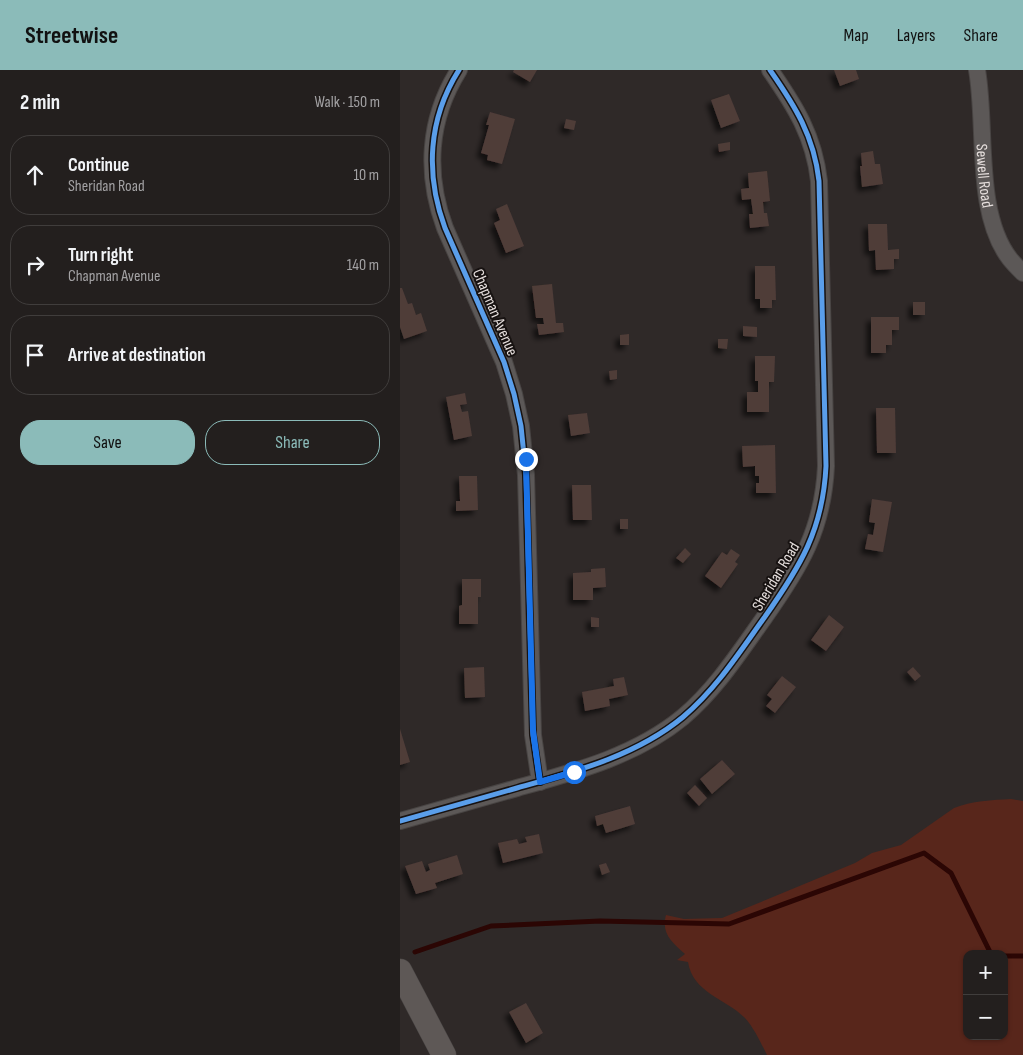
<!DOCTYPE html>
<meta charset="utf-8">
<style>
body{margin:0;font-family:"Sofia Sans Condensed",sans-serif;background:#2b2727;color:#f1f3f6}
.controls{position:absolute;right:15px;bottom:15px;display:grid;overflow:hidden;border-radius:10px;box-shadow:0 1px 4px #0004}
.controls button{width:45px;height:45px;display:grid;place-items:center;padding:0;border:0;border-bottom:1px solid #403d3c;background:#231f1e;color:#f1f3f6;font:25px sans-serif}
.stop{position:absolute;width:15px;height:15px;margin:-11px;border:4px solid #1a73e8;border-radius:50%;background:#fff}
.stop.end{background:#1a73e8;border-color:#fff;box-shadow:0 1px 5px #0008}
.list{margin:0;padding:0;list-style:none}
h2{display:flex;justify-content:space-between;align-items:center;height:65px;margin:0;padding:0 20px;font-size:21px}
h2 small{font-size:16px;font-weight:400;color:#a3a2a4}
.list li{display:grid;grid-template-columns:32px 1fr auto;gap:15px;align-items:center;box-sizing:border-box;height:80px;margin:0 10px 10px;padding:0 10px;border:1px solid #403d3c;border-radius:20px}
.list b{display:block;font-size:19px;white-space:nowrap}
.list p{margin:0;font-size:16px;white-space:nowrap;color:#a3a2a4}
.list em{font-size:16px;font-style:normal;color:#a3a2a4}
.actions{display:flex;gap:10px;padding:15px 20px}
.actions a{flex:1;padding:11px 0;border:1px solid #8bbbb9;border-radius:20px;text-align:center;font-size:18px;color:#8bbbb9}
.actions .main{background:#8bbbb9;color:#111}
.icon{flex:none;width:28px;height:28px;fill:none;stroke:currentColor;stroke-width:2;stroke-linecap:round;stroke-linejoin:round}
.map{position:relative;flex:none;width:623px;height:985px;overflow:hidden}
header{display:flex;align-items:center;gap:30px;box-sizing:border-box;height:70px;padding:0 25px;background:#8bbbb9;color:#111}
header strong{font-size:24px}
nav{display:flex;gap:28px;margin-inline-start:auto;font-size:18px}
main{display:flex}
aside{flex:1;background:#231f1e}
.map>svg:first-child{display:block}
.green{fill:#58261b;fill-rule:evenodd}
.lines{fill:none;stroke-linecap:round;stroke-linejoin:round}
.stream{stroke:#2b0604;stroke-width:5}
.building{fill:#4f3c38;filter:url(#shadow)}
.street-casing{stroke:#484443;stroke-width:18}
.secondary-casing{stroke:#484443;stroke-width:25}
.street{stroke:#5c5857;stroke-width:16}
.secondary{stroke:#5e5856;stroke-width:24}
.cycleway-casing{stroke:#171211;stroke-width:8}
.cycleway{stroke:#5a9eea;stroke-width:5}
.route{stroke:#1a73e8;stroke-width:6}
.labels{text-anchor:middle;stroke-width:4;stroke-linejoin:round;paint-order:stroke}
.street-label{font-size:16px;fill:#e6dfdd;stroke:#171211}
</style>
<header>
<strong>Streetwise</strong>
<nav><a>Map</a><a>Layers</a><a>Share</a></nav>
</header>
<main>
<aside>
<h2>2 min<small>Walk · 150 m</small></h2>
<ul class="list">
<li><svg class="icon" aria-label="ahead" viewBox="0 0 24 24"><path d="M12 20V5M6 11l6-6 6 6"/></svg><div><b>Continue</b><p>Sheridan Road</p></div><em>10 m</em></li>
<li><svg class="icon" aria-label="right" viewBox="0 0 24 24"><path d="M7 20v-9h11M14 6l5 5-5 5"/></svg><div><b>Turn right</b><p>Chapman Avenue</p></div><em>140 m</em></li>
<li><svg class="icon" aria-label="arrive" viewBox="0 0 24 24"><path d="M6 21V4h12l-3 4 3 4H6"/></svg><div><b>Arrive at destination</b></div></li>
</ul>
<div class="actions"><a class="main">Save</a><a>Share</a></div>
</aside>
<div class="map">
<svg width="623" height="985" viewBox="0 0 623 985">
<defs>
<filter id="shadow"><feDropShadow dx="-4.5" dy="4.5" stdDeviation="2.5" flood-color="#0009"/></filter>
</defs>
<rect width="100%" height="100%" fill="#2f2928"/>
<path class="green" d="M611,729L623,731V985H367C361,973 354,958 345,948C325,928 293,923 288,892L277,890L285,884C272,872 261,864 266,845L284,849L322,848L455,793L472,783L501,775L554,738C571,731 593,730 611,729ZM567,884H604V966H567Z"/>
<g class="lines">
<path class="stream" d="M15,882L91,856L200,851L329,854L524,783L551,803L591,884
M604,886H623"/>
</g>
<path class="building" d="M114,0H137L130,12L113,2Z
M434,0H456L459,9L440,16Z
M329,24L340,51L321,58L311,30Z
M90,42L115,49L102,94L87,90L88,85L81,83L89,55H86Z
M166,49L176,51L174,60L164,58Z
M330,72V80L319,82L318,74Z
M473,81L475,94H480L483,114L462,117L460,96H462L461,83Z
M367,101L370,131L363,132L364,143H367L369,156L350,158L349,144H353L351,129L342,130L341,119L349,118L348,103Z
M107,134L124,176L106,183L94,153L100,150L96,139Z
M468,154H487L488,180L499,179V189H494V199L476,200L475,180L469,181Z
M355,196H375L376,230H372V238H360V229H355Z
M152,214L156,253H163L164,262L139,265L137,254H144L143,248H136L132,216Z
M0,218H2L8,234L12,233L16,245L21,243L27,261L4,269L0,257Z
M513,232H525V245H513Z
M471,247H499V260H492V275H486V283H471Z
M343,256L357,257V267L343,266Z
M229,264V275H220V265Z
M318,269H328L327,279L318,278Z
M355,286H375L374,312H369V342H347V322H358V311H355Z
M217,300V309L210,310L209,301Z
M65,323L67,334L60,335L62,342L68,341L72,366L54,370L46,327Z
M476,338H495L496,383H477Z
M187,343L190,363L171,366L168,345Z
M375,375L376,423H356V413H359V406H355V396L343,397L342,376Z
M59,406H77L78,440L56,441V431H60Z
M172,415H191L192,450H173Z
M472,429L492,432L483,482L465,479L468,464L473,465L475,453L469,452Z
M220,449H228V459H220Z
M285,478L291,484L283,493L276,488Z
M331,479L340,485L335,492L338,494L321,518L305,506L322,482L327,485Z
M205,498L206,517L193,518V530H173V503L191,502V499Z
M62,509H81V527H78V554H59V536L62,535Z
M429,545L444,557L426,581L411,570Z
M191,547L199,548V557H191Z
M84,597L85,627L65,628L64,598Z
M513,597L521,606L515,611L507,602Z
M382,606L396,617L375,643L366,636L372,629L367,625Z
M224,607L228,625L209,629L210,636L185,641L182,622L214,616L213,609Z
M0,659L10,692L0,695Z
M322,690L335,704L312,724L300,709Z
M295,715L307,728L299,736L287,723Z
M230,736L235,754L206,763L203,754L197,756L195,746Z
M139,764L143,783L103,793L98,773L117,769L119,774L127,772L125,767Z
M57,785L63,804L35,813L37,818L16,824L5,796L22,791L26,802L30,800L28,794Z
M206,793L210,802L202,805L199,795Z
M126,933L143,963L126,973L109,942Z"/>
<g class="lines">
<defs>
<g id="street">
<path d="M59,0C28,49 25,104 45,158L104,292L114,324L121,356L126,405L133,665L140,712"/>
<path id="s1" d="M577,0C587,56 574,143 610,189C614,194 619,199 623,203"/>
<path d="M0,751C39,740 78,729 117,718C174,702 236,686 283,647C316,619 339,583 364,548C400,497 423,460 426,396L419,111C414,66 395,36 370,0"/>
</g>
<path id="secondary" d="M0,901L44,985"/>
</defs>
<use href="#street" class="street-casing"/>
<use href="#secondary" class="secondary-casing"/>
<use href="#street" class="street"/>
<use href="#secondary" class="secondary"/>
<defs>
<path id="cycleway" d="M59,0C28,49 25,104 45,158L104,292L114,324L121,356L126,405L133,665L140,712
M0,751C39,740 78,729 117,718C174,702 236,686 283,647C316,619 339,583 364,548C400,497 423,460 426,396L419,111C414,66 395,36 370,0"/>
</defs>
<use href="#cycleway" class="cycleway-casing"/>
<use href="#cycleway" class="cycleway"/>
</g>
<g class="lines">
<path class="route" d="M126,389L133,660L140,712L174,702"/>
</g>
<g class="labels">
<g class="street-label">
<text dy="6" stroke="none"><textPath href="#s1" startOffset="106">Sewell Road</textPath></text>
<text transform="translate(96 242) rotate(67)" y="6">Chapman Avenue</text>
<text transform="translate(375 506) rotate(-59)" y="6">Sheridan Road</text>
</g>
</g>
</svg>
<div class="controls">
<button>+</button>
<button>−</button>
</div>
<div class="stop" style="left:174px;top:702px"></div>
<div class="stop end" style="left:126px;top:389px"></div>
</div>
</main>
